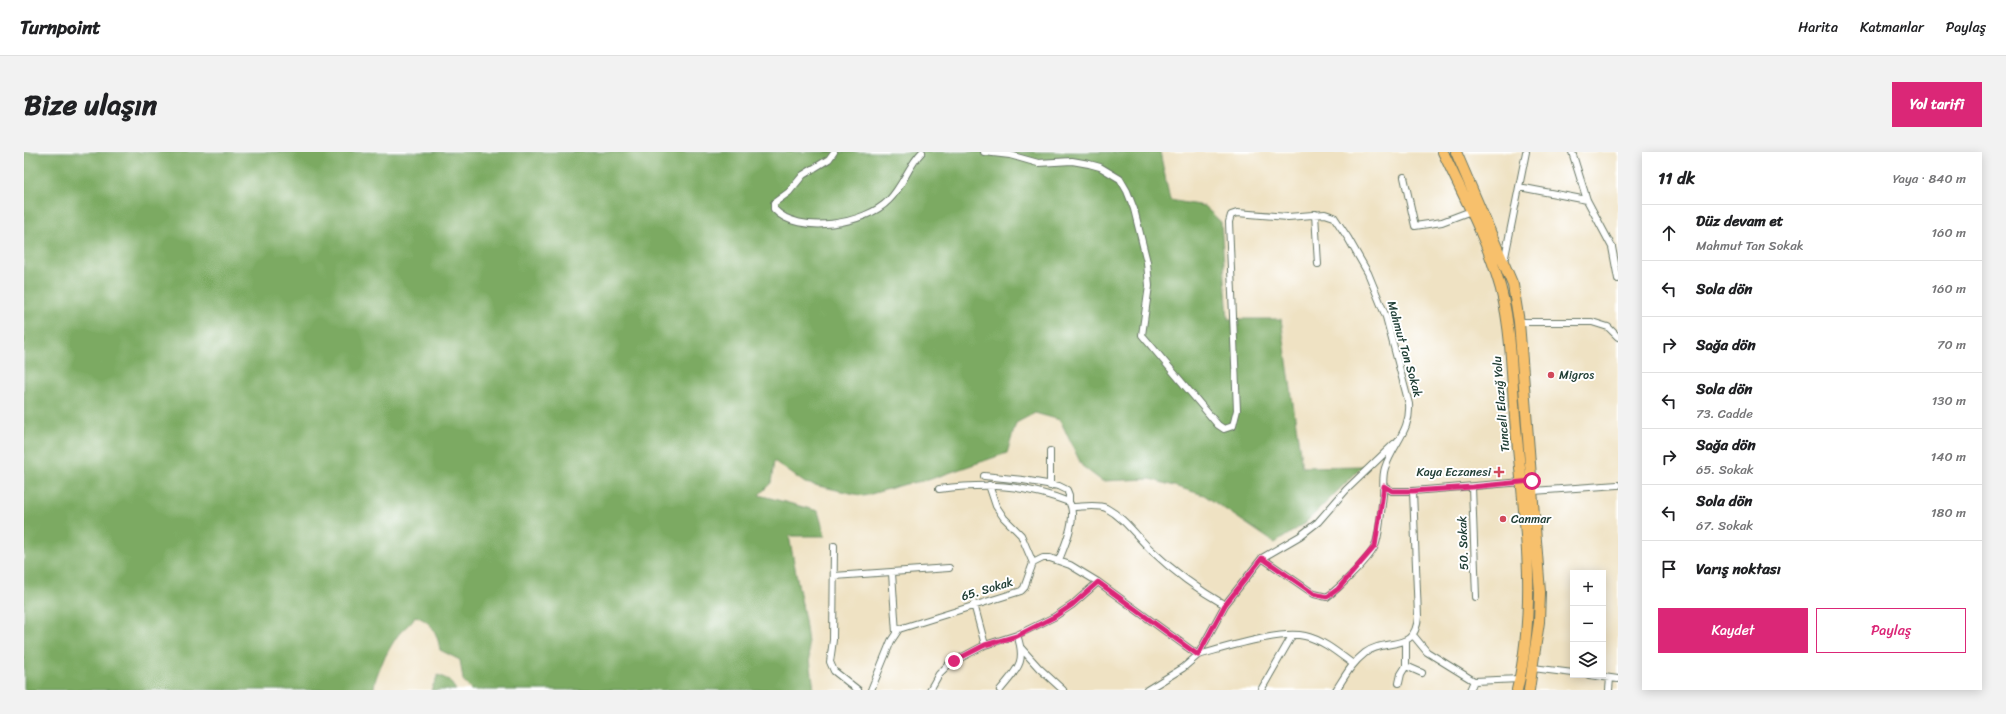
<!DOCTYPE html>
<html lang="tr">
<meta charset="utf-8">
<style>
body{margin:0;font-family:Sriracha,sans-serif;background:#f2f2f2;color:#202124}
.controls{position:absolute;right:12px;bottom:12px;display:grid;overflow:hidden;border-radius:0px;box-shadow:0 2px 10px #0003}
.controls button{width:36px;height:36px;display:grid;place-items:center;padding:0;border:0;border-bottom:1px solid #e0e0e0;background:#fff;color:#202124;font:20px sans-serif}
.stop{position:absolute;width:12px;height:12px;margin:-9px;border:3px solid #db2777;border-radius:50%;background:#fff}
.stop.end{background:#db2777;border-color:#fff;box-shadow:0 1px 4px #0008}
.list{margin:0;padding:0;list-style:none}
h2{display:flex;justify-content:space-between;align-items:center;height:52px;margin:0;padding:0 16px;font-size:17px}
h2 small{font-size:13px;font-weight:400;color:#757577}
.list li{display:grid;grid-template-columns:26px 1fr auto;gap:12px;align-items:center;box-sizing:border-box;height:56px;padding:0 16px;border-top:1px solid #e0e0e0}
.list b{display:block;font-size:15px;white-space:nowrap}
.list p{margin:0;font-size:13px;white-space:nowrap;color:#757577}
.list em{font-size:13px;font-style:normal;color:#757577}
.actions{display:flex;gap:8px;padding:12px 16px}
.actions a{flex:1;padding:9px 0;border:1px solid #db2777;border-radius:0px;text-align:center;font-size:14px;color:#db2777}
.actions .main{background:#db2777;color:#fff}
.icon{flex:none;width:22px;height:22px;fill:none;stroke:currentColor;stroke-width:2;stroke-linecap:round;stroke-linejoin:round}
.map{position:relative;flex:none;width:1594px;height:538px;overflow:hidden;border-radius:0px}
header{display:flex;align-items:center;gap:24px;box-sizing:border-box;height:56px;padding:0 20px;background:#fff;border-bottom:1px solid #e0e0e0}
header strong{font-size:19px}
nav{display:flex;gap:22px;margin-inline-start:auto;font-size:14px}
.intro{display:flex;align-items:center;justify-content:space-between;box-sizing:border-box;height:96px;padding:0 24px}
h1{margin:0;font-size:28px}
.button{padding:10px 18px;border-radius:0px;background:#db2777;color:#fff;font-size:14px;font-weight:700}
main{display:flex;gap:24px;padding:0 24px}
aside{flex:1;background:#fff;border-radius:0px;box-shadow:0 2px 10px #0003}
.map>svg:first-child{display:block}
.forest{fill:#7caa62;stroke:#4e744b}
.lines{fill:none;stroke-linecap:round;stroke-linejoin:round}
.minor-casing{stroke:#687766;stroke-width:8}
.primary-casing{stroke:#687766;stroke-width:12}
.minor{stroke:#fff;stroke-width:6}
.primary{stroke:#f7c06c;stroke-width:10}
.route{stroke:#db2777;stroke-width:5}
.poi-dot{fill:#d1495b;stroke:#fff;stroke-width:1.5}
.labels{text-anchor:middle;stroke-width:4;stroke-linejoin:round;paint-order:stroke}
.street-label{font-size:12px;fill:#1f3d34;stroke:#fff}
.poi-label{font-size:12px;fill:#1f3d34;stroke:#fff;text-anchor:start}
</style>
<header>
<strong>Turnpoint</strong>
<nav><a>Harita</a><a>Katmanlar</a><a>Paylaş</a></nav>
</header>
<div class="intro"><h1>Bize ulaşın</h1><a class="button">Yol tarifi</a></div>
<main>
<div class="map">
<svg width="1594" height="538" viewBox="0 0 1594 538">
<rect width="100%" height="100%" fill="#fff"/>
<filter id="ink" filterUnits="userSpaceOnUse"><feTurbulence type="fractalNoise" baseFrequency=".025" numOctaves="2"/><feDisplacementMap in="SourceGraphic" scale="8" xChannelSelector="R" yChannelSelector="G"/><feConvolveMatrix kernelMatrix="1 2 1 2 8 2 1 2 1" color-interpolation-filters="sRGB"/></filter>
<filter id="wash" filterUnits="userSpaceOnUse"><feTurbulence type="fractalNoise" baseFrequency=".012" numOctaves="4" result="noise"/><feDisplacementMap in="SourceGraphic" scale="16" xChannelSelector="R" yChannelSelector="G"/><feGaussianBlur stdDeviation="0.9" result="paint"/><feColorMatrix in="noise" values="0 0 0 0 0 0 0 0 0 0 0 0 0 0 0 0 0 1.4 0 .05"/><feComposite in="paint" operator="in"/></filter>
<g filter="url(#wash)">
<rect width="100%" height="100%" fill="#efe2c3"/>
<path class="forest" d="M0,0H1136L1146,48L1180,54L1197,70L1204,167H1257L1278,315L1339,314L1280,372L1251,391L1180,343L1126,327L1078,329L1058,314L1036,268L1011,261L992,271L983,301L904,328L882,332L840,344L781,331L750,309L747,331L735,343L794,359L801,384H765L781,468L790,538H447L439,528L436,508L416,498C413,480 408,470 391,464C387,472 381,475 375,482C367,492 349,525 350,538H0Z
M414,523L425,528L432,538H407Z"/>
</g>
<g filter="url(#ink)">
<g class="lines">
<defs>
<path id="minor" d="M810,0L805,7L779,23L765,40L750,51V57C774,84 842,72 865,48C879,34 884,14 898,0
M960,0L986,3L1014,11L1048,9L1065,12L1076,15L1096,27L1103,39L1110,57L1123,110L1125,134L1118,183L1194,273L1200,277L1209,274L1213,258L1205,70L1207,63L1213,61L1264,65L1301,62L1310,65L1324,86L1344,121L1362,165L1385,252C1387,279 1369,291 1361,316C1358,325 1360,334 1359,343C1357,357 1356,382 1351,394C1346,406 1314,437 1303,445L1290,442L1238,406
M1548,0L1563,48L1588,95L1594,127
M1380,25L1391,74L1418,70L1447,59
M1495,35L1563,48
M1291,62L1294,112
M1480,110L1502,0
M1495,170H1568L1584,175L1594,185
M960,324L999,328L1035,334L1043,338L1045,343V350
M965,333L972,354L980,366L997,383L1009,411
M1026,334V299
M1360,334L1368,339H1389L1499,330
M1448,335L1452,445
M915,337C964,331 998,332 1045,350C1054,364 1041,393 1035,408
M1509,339L1594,333
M1049,355C1058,355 1073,352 1082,356C1101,366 1112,384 1127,398C1150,420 1173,437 1201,453
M810,394L809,488L806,510L810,519L834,538
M868,421L872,481
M810,424L925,416
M950,452L961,493
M1389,483L1403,500L1450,529L1496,527
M997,496L1015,516L1039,538
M1174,503C1201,496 1255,478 1281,484C1299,488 1314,501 1329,512
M1382,514L1398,521
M1509,516L1549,521
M1565,523L1594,527
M1375,531L1377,522L1382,514V489
M847,538L867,489L875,477L997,439L1000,436L1009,411L1019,406H1026L1046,413L1074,430L1174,503
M906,538L915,522L925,512L961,493L993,483L1030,465L1048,453L1074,430
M976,538C993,517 1003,511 993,483
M1123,538L1159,516L1174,503L1201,453L1238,406L1276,384L1294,370L1322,338L1370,292
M1237,538L1268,484
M1312,538C1321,524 1328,511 1341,501C1362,485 1392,502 1394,464L1389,339
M1446,538L1450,529
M1585,538L1586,526"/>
<path id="primary" d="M1419,0C1438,41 1460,81 1473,124C1488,169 1487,219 1491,265C1499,356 1515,448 1493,538
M1432,0L1489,133L1495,170L1516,440L1515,470L1505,538"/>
</defs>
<use href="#minor" class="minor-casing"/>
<use href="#primary" class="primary-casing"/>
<use href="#minor" class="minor"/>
<use href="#primary" class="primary"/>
</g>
</g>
<g class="lines" filter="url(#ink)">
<path class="route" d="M930,509L961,493L993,484L1030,465L1048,453L1074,430L1174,503L1201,453L1238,406L1290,442L1303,445L1314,437L1351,394L1360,334L1368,339H1389L1448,335L1508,329"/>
</g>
<g class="poi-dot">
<circle cx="1527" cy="223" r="4"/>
<path d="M1473 314h4v4h4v4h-4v4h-4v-4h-4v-4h4z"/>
<circle cx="1479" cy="367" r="4"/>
</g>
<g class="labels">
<g class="street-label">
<text transform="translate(1381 197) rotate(74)" y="4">Mahmut Tan Sokak</text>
<text transform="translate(1477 252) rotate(-95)" y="4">Tunceli Elazığ Yolu</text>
<text transform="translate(1439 391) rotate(-92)" y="4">50. Sokak</text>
<text transform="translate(963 437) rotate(-17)" y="4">65. Sokak</text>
</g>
<g class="poi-label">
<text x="1535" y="227">Migros</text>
<text x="1467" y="324" text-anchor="end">Kaya Eczanesi</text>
<text x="1487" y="371">Canmar</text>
</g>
</g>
</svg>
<div class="controls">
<button>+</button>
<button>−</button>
<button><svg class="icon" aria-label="layers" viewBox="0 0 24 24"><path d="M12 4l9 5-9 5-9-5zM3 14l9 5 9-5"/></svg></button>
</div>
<div class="stop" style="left:1508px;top:329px"></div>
<div class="stop end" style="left:930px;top:509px"></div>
</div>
<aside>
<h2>11 dk<small>Yaya · 840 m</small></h2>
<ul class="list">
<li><svg class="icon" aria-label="ahead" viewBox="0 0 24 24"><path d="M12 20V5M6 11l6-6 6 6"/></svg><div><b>Düz devam et</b><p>Mahmut Tan Sokak</p></div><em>160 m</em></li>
<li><svg class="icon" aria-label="left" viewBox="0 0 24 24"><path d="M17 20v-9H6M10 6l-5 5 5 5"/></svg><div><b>Sola dön</b></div><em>160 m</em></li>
<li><svg class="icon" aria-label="right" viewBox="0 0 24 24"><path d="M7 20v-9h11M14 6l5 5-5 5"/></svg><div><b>Sağa dön</b></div><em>70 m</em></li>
<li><svg class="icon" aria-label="left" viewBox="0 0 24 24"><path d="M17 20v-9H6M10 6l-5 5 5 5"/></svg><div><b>Sola dön</b><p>73. Cadde</p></div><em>130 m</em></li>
<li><svg class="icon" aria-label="right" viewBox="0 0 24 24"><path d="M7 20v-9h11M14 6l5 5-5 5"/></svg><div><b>Sağa dön</b><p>65. Sokak</p></div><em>140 m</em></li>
<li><svg class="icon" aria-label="left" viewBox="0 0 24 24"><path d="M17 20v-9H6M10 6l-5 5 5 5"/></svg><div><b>Sola dön</b><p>67. Sokak</p></div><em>180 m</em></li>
<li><svg class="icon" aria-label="arrive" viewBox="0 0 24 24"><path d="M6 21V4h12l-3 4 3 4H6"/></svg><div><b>Varış noktası</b></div></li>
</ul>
<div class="actions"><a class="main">Kaydet</a><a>Paylaş</a></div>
</aside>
</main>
